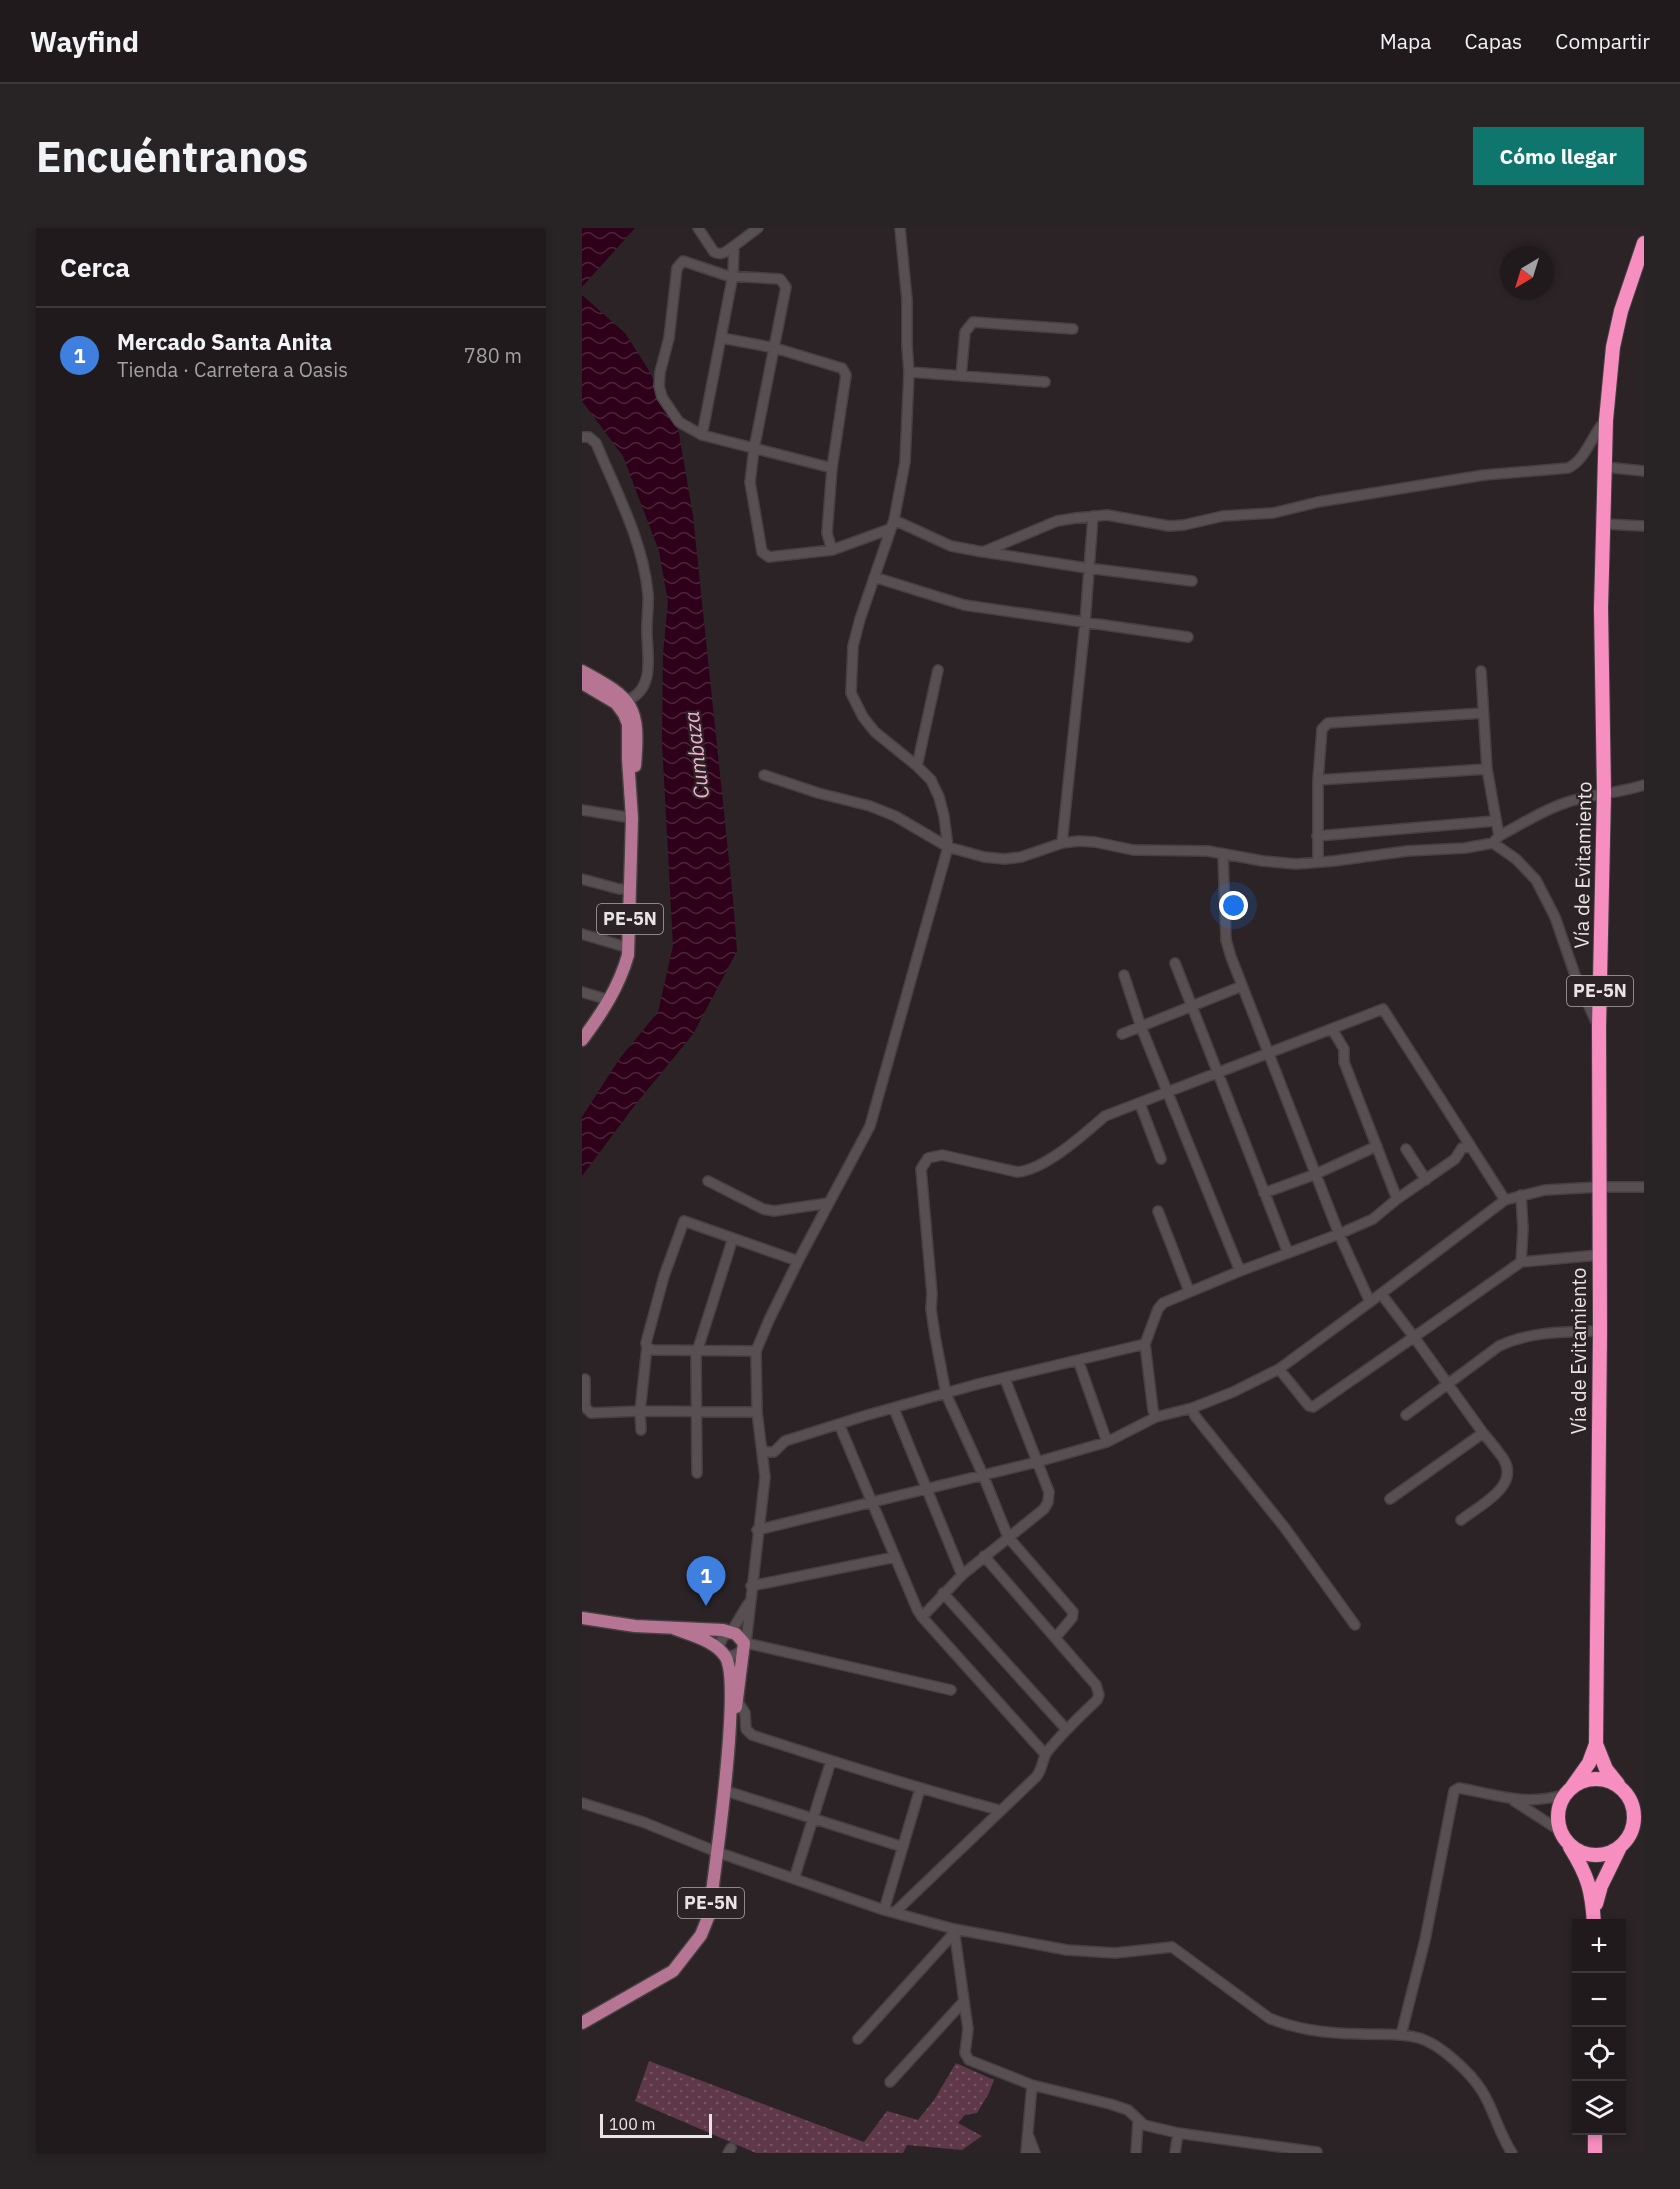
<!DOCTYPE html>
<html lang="es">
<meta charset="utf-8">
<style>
body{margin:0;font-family:"IBM Plex Sans",sans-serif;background:#282325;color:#f1f3f6}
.controls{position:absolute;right:18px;bottom:18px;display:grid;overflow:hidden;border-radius:0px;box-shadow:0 3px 9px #0003}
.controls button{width:54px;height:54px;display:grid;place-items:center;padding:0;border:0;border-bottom:2px solid #3d383b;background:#201a1c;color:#f1f3f6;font:30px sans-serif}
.compass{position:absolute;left:918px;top:18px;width:54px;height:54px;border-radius:50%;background:#201a1c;box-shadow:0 3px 9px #0003;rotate:218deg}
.scale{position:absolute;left:18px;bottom:15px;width:112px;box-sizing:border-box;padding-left:6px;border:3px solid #e9e3e6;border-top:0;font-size:16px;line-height:21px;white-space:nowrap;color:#e9e3e6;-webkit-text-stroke:4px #2b2326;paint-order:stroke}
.you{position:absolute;left:652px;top:678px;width:21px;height:21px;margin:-15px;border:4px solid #fff;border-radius:50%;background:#1a73e8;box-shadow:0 0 0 9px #1a73e833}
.badge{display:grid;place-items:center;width:39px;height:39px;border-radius:50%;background:#0f766e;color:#fff;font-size:20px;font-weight:700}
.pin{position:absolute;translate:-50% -50px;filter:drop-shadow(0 2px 3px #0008)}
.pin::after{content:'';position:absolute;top:32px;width:21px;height:18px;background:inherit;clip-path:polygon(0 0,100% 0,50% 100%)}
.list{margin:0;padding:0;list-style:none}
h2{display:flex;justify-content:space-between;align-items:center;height:78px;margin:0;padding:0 24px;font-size:26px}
h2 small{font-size:20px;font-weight:400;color:#a2a1a3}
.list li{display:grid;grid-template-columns:39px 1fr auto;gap:18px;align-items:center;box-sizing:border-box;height:96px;padding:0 24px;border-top:2px solid #3d383b}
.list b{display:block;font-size:22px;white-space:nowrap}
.list p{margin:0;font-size:20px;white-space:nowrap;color:#a2a1a3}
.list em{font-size:20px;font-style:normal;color:#a2a1a3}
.icon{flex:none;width:33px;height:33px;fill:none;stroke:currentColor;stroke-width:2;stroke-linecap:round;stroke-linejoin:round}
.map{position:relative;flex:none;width:1062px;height:1925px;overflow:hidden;border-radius:0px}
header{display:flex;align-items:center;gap:36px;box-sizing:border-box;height:84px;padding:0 30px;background:#201a1c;border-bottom:2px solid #3d383b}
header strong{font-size:28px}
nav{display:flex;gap:33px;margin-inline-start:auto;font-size:21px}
.intro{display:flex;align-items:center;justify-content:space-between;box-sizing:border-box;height:144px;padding:0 36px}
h1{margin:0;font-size:42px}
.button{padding:15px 27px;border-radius:0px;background:#0f766e;color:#fff;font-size:21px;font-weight:700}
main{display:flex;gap:36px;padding:0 36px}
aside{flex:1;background:#201a1c;border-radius:0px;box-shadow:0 3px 9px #0003}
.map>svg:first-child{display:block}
.grass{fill:url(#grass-dots)}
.water{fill:url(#water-waves)}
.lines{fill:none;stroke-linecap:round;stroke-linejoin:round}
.minor-casing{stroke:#464043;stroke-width:12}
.major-casing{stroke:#464043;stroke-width:15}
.highway-casing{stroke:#464043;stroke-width:16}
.minor{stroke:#584f53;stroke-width:9}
.major{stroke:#b77594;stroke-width:12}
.highway{stroke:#f78ec0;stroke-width:14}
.labels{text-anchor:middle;stroke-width:4.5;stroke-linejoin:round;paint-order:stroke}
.shield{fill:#2b2326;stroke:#b0a9ac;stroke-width:1.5}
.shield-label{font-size:18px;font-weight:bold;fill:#e9e3e6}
.street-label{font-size:20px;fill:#e9e3e6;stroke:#2b2326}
.water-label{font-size:21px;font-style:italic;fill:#f7adce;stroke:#2b2326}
</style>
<header>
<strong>Wayfind</strong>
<nav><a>Mapa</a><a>Capas</a><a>Compartir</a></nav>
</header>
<div class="intro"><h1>Encuéntranos</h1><a class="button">Cómo llegar</a></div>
<main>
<aside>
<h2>Cerca<small></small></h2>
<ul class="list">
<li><span class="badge" style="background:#3f7fe0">1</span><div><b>Mercado Santa Anita</b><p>Tienda · Carretera a Oasis</p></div><em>780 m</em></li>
</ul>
</aside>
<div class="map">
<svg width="1062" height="1925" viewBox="0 0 1062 1925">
<defs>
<pattern id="grass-dots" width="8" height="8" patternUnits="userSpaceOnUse" patternTransform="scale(1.5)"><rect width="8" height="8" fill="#5f384a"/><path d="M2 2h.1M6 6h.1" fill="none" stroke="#765564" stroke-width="1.8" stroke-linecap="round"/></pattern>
<pattern id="water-waves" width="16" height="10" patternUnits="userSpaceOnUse" patternTransform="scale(1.5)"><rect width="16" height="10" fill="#2e0019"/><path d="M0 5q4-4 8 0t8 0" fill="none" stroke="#4c253a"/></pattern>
</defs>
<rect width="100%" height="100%" fill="#2b2326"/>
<path class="grass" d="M67,1833L282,1914L305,1883L336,1892L352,1872L374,1835L412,1852L407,1865L395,1885L383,1887L376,1895L400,1908L380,1922L325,1917L321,1925H174L53,1873Z"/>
<path class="water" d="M0,0H53L0,59Z
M0,67L43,105L66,141L96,200L111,288L151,671L155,723L111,806L53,877L0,948V889L38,830L76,784L91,718L80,514L81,426L86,374L77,323L41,228L0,173Z"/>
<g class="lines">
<defs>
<path id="minor" d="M116,0L132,24C140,28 145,23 152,18
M318,0L325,72V118L327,144L323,234L312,292L278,391L271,418L269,465L281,489L293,504L335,538L349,552L357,569L362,588L366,619
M140,110L193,120L256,139L260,140L264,147L250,240L245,305L250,322
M327,144L463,154
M379,148L383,104L391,94L491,101
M120,207L151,47L152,18L176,0
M0,209H7L14,215C34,263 61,313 66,366C67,380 64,394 65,407C66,430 72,461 46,472
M1023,239L1062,243
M250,240L120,207L97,194L80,169L77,158L78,144L87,110L95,40L101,33L146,48L198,51L204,59L172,221L168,254L180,324L187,329L250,322L308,301
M312,292L369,318L401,324L475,293L494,290L525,287L587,298L602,297L641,288L691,285L736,274L902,247L986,240C1005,231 1009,207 1024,192
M1022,296L1062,298
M402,324L505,340L610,353
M292,349L382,377L606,409
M899,443L905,541L917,608
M335,538L356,442
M182,547L236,565L288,578L313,588L366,619
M736,552L905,541
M0,582L50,590
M735,608L913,593
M480,615L503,395L511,288
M911,615L934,631L954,652L973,689L993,747L1015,796
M641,627L644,712L649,729L757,1006L791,991L815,971L873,931L880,920L889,919
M736,634V552L740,501L746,495L901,485
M0,651L37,661H49
M0,706L47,720
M593,735L706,1025
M542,747L559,799L658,1043
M0,764L27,772
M750,801L762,821V834L815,971
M540,806L660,758
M558,876L579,931
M824,921L844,952
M126,953L181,981L192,983L247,975
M682,965L734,946L795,918
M576,983L607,1063
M939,1034L941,1001L939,967
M800,1067L832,1109L939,1034L1017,1027
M563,1116L571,1182L574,1189
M174,1123L71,1122L65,1119L64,1115L82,1048L102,993L216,1033
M496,1132L525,1214
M697,1141L727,1178L731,1179L832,1109L901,1205L808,1271
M3,1151V1179L9,1185L58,1183L175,1184
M610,1180L613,1188L703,1300L773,1397
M312,1181L380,1347
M824,1187L917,1118C949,1103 983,1104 1018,1103
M257,1196L335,1381L340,1389L463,1526
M59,1202L58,1183L65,1119
M180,1221L184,1224H192L203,1213L282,1188L396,1156L563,1116L576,1081L581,1075L658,1043L757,1006L788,1074L923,972L963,962L1017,959H1062
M115,1245L114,1127L151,1010
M879,1292C898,1277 939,1258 921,1230C915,1222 908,1213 901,1205
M175,1302L455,1234L525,1214L574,1189L610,1180L651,1164L697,1141L788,1074
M169,1358L313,1329
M361,1365L484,1501
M340,1389L380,1347L462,1281L466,1274L467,1264L423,1151
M474,1409L490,1390L491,1384L426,1309L401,1247L364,1166L353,1108L349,1081L350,1066L339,941L346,930L360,927L435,944C463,942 502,906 523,888L801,781L923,972
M164,1415L369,1462
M136,1421L141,1409L149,1404L166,1376
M144,1429C154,1428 160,1424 164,1415L183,1249L175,1184L174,1123L187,1092L216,1033L288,898L366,619L402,629L423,631L439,629L480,615L497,613L513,614L551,622L626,623L681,633L714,636L752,633L825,623L883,620L911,615L917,608C938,597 958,584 980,576C1006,566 1035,566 1062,557
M156,1474L163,1485L164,1501L170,1507C252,1534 334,1560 417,1582
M141,1562L321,1619
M932,1573L977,1602
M0,1575L61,1594L135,1624L302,1682L372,1701L485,1722L533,1725L590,1719L687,1790C717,1803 749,1806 782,1806C800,1807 819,1805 837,1810C858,1816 888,1844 900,1863C912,1882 917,1906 930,1925
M212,1651L249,1533
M302,1682L338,1561
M313,1684L454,1549C461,1541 460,1531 465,1524C480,1505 497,1489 515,1472L517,1467L514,1457L402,1328
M372,1701L386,1801L383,1825L387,1832L450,1857L528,1876L546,1882L562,1897L596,1905L735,1924
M819,1807L843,1712L872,1563L877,1560C918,1567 939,1578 982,1567
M276,1811L372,1705
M308,1854L382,1773
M447,1909L453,1925
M146,1925L149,1920
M444,1925L450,1857
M554,1925L556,1894
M593,1925L596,1905"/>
<path id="major" d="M0,443C52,471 58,478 53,538
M0,455L34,475L42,486L46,496V531L50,590L46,727C37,759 20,785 0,812
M0,1390L53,1398L141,1402L154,1406L162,1415L154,1479
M0,1795L91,1743L119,1707L127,1687C132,1646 161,1454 143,1428C132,1412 108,1407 91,1400"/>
<path id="highway" d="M1014,1516L1024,1541L1036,1556
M976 1589a38 38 0 1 1 76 0a38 38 0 1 1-76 0Z
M990,1559L1007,1535L1014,1516L1018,1103L1017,799L1022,565L1019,380L1024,192L1031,119L1039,83L1062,15
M988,1619C1006,1648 1010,1662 1012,1696
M1014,1676L1019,1658L1038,1619
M1013,1925V1902"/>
</defs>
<use href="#minor" class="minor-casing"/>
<use href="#major" class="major-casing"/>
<use href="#highway" class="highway-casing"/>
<use href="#minor" class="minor"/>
<use href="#major" class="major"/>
<use href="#highway" class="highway"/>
</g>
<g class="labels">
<g class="shield">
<rect x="15" y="676" width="66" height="30" rx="4.5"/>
<rect x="985" y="748" width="66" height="30" rx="4.5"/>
<rect x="96" y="1660" width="66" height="30" rx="4.5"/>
</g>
<g class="shield-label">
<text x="48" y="697">PE-5N</text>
<text x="1018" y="769">PE-5N</text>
<text x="129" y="1681">PE-5N</text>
</g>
<g class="street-label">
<text transform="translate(1001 637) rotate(-89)" y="7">Vía de Evitamiento</text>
<text transform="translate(997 1123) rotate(-90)" y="7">Vía de Evitamiento</text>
</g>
<g class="water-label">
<text transform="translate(115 527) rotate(-97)" y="7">Cumbaza</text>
</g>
</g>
</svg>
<div class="controls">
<button>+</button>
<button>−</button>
<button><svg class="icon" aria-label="locate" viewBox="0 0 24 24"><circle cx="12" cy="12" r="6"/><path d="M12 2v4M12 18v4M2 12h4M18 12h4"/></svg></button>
<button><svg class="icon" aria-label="layers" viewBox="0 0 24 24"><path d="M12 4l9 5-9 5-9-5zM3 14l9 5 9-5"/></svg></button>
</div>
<svg class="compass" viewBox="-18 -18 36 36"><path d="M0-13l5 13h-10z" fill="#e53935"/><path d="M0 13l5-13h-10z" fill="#a2a1a3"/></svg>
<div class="scale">100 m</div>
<div class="you"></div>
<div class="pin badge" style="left:124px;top:1378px;background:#3f7fe0">1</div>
</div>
</main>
